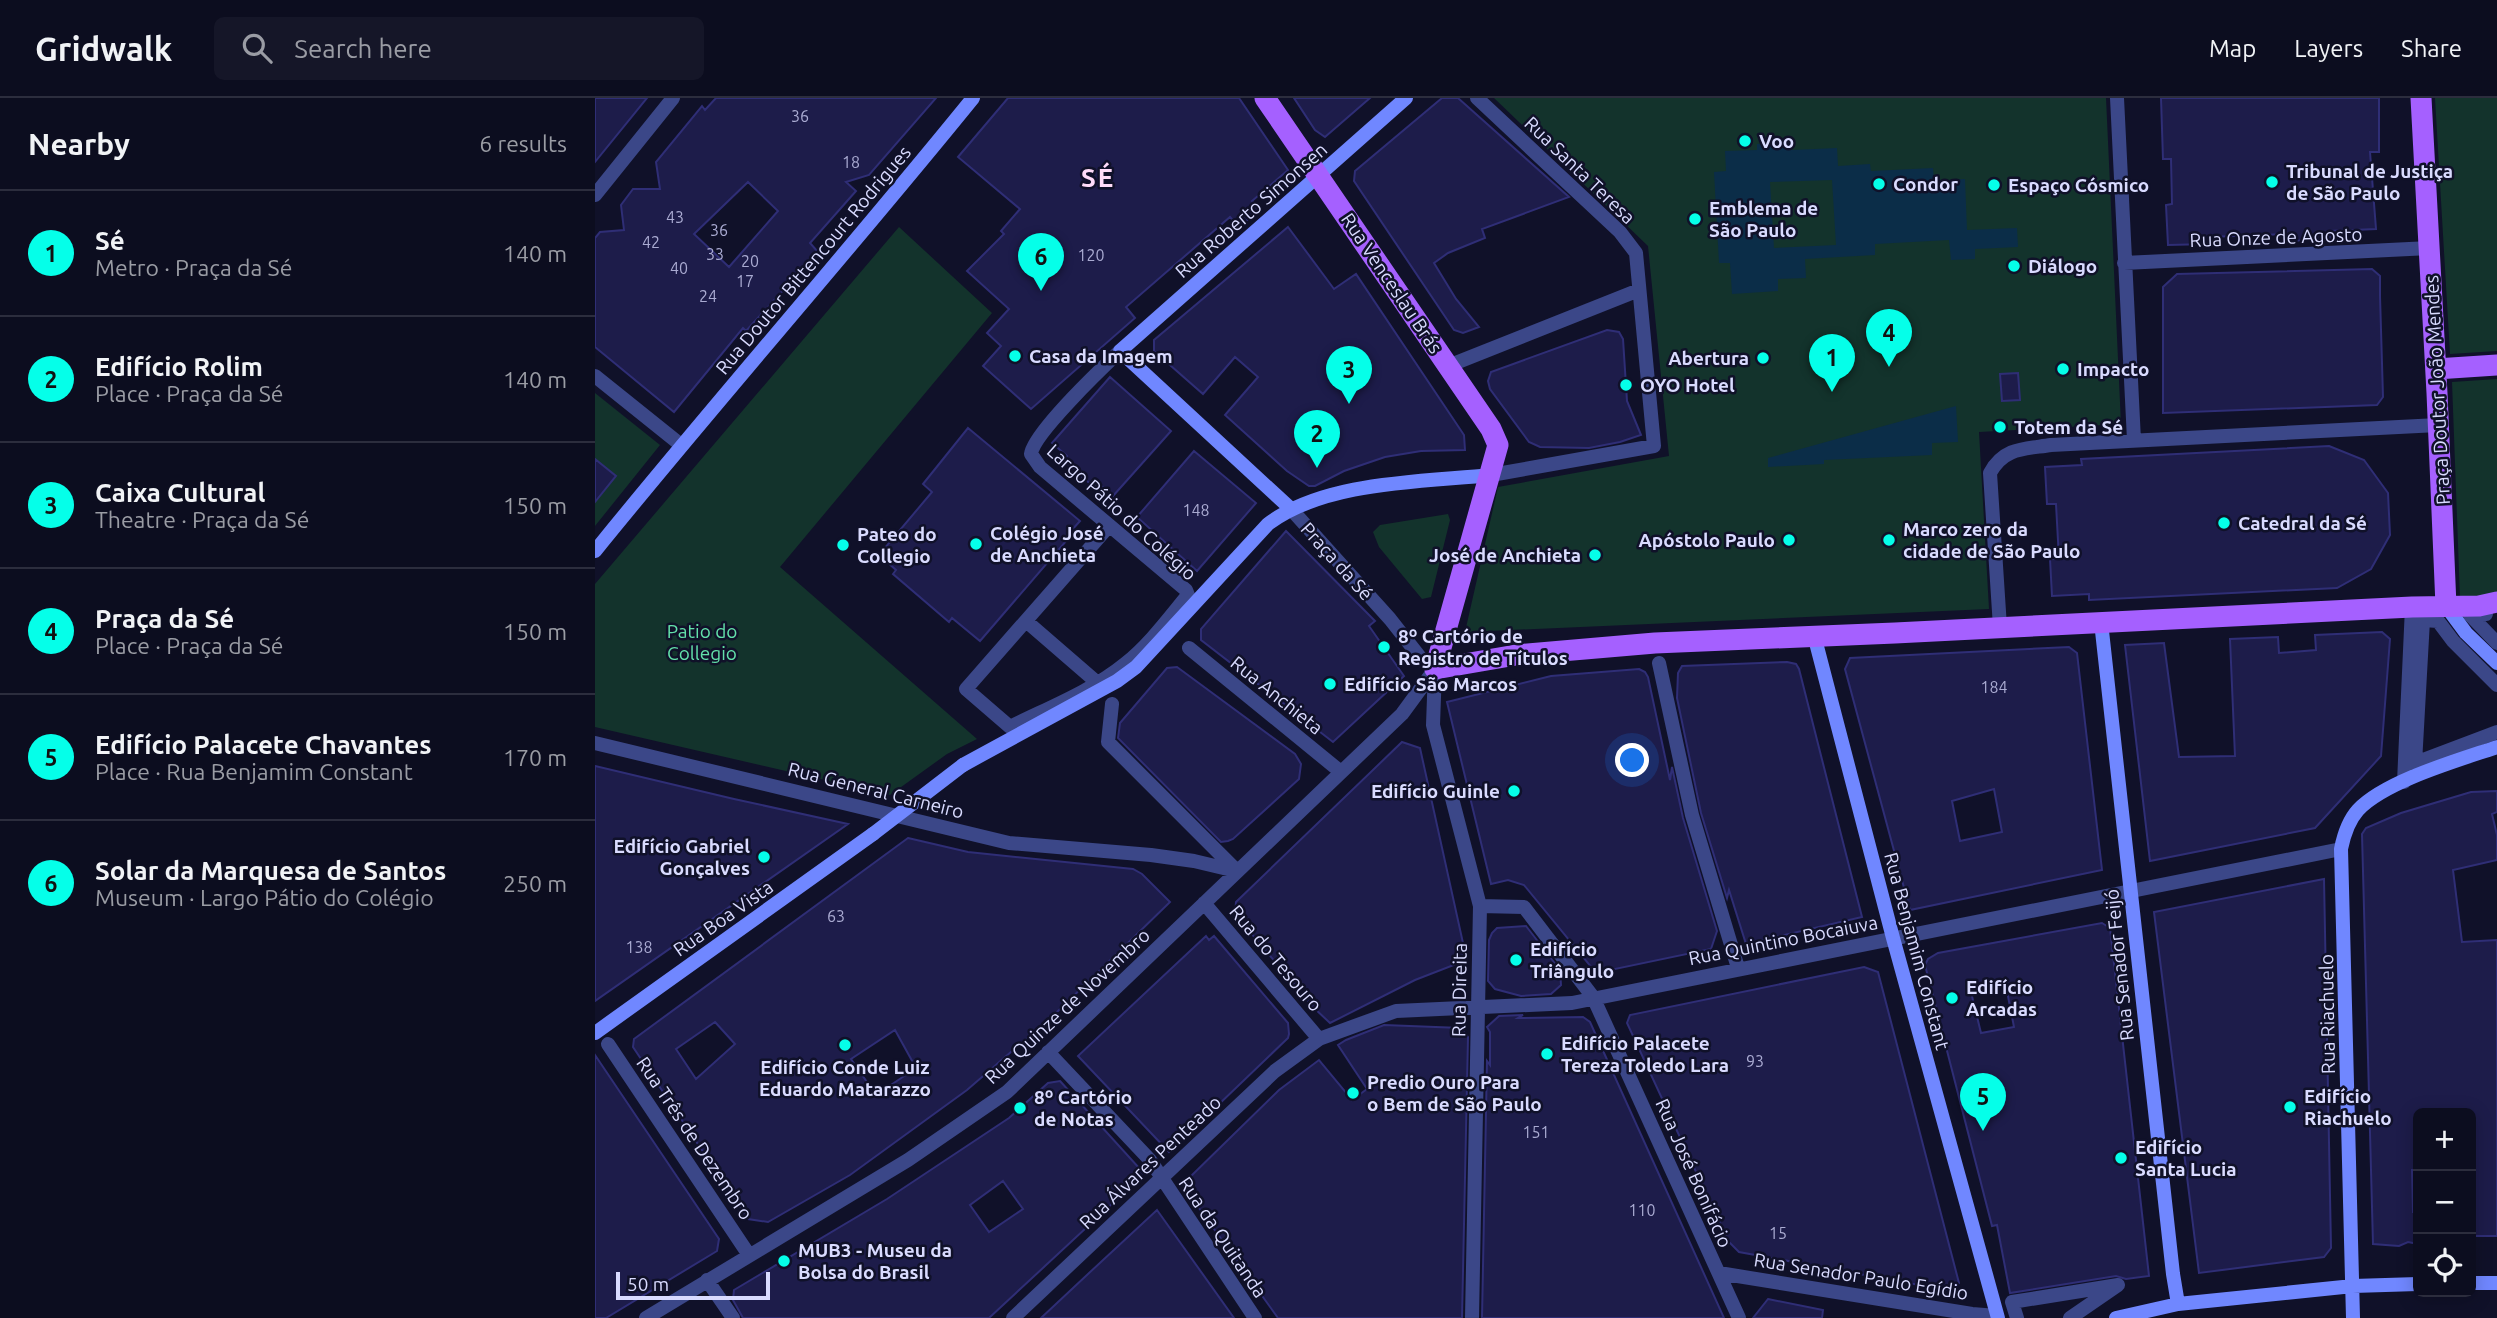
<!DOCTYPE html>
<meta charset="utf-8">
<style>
body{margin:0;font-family:Ubuntu,sans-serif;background:#151628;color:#f1f3f6}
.controls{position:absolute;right:21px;bottom:21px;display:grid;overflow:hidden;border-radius:10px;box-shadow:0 4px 18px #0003}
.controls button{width:63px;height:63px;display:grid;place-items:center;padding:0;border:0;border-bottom:2px solid #2c2d3d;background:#0c0d1f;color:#f1f3f6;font:35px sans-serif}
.scale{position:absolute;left:21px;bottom:18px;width:154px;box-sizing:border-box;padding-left:7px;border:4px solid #d9dbff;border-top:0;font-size:19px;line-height:24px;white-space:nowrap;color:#d9dbff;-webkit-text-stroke:5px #101129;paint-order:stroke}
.you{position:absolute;left:1038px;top:663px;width:24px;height:24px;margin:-18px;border:5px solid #fff;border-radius:50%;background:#1a73e8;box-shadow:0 0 0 10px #1a73e833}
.badge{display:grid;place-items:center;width:46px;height:46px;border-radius:50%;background:#05ffe9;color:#111;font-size:23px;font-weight:700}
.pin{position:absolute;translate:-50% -58px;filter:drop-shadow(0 2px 4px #0008)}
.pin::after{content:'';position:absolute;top:37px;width:24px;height:21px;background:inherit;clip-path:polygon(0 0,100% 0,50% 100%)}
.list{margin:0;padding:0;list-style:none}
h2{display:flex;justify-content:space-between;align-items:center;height:91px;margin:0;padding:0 28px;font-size:30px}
h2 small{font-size:23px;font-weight:400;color:#9a9ca4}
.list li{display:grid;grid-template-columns:46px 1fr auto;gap:21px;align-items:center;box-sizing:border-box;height:126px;padding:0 28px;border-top:2px solid #2c2d3d}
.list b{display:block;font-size:26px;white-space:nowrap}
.list p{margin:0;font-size:23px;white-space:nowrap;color:#9a9ca4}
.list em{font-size:23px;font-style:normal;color:#9a9ca4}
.icon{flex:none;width:38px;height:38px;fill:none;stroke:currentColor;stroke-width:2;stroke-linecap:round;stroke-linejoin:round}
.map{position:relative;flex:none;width:1902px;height:1220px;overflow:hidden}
header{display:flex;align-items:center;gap:42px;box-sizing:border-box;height:98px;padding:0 35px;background:#0c0d1f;border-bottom:2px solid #2c2d3d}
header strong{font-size:33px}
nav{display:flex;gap:38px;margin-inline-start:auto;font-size:24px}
.search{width:490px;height:63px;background:#151628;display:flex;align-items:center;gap:18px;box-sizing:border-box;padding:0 24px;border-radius:10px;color:#9a9ca4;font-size:26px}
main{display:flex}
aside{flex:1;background:#0c0d1f}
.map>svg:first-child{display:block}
.green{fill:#13332c}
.water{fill:#0b2d48;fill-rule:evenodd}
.building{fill:#1d1c4a;stroke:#2f2e76;stroke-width:2;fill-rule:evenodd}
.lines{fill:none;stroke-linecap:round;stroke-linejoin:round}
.street{stroke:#3b4788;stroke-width:14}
.secondary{stroke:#7087ff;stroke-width:14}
.primary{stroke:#a560ff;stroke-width:21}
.secondary-bridge{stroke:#7087ff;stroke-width:14}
.poi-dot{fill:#05ffe9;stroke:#101129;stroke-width:2.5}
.labels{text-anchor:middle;stroke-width:5;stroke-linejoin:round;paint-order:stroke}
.number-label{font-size:16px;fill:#aaabd2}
.poi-label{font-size:19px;font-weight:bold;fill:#d9dbff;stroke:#101129;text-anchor:start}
.street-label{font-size:19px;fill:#d9dbff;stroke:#101129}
.park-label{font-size:19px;fill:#63e1aa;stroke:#101129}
.district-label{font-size:26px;font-weight:bold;letter-spacing:2px;fill:#ffdbf9;stroke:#101129}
</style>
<header>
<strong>Gridwalk</strong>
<div class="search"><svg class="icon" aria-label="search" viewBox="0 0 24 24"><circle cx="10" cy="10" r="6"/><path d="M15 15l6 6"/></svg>Search here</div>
<nav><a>Map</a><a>Layers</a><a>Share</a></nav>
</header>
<main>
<aside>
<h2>Nearby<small>6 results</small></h2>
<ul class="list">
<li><span class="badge">1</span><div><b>Sé</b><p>Metro · Praça da Sé</p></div><em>140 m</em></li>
<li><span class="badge">2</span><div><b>Edifício Rolim</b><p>Place · Praça da Sé</p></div><em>140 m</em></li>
<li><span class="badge">3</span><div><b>Caixa Cultural</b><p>Theatre · Praça da Sé</p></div><em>150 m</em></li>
<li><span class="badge">4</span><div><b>Praça da Sé</b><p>Place · Praça da Sé</p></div><em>150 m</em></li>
<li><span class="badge">5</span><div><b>Edifício Palacete Chavantes</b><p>Place · Rua Benjamim Constant</p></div><em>170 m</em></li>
<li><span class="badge">6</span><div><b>Solar da Marquesa de Santos</b><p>Museum · Largo Pátio do Colégio</p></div><em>250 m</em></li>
</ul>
</aside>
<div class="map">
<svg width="1902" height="1220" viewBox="0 0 1902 1220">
<rect width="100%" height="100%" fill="#101129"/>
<path class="green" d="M899,0H1511L1526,326L1384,334L1394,511L870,534L903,389L1074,358L1053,148Z
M1840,0H1902V253L1855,256Z
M304,129L397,215L185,469L382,641L352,656L295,697L0,629V486Z
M1902,281V494L1887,498L1865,500L1857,284Z
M0,295L65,347L0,428Z
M853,416L855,422L836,499L827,501L784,449L778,434L785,427Z"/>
<path class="water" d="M1196,44L1197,52L1242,50L1243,68L1275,66L1276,73L1338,70L1339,83L1370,81L1372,132L1422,130L1423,149L1380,151V161L1356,162L1354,142L1280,146V157L1210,161L1211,180L1183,181V193L1137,196L1135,165H1124L1119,74L1131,73L1130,53L1162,52V46ZM1237,82L1241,147L1179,150L1175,84Z
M1361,308L1363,344L1337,345V357L1229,362V366L1173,369V360Z"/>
<path class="building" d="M0,0H52L0,64Z
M121,0H341L274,77L251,84L261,93L215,145L223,154L151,233L148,230L79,314L0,249V140L5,134L29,132L26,107L38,91H65L61,64L107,8L110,12ZM153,84L183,113L134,169L99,136Z
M413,0H644L693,72L657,103L665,111L644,129L635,119L531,209L540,220L436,311L388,268L406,248L392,235L414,211L372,173L409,136L406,133L425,111L363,59Z
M699,0H775L730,39L720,32Z
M847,0H863L974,99L887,131L890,140L853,155L839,165L861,201L884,229L868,235L859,232L759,83L760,73Z
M1566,0H1784V54H1775L1781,131L1735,133V141L1695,143V136L1614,139V146L1573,147L1571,107L1577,106L1576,61H1568Z
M693,129L739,191L761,176L869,337L870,352L826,353L790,359L749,373L720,388H714L692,373L630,317L663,279L640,259L608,296L559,253V242Z
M1777,171L1785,178V198L1788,299L1782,307L1568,315V189L1582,176Z
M1012,232L1024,234L1028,241L1032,303L1046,337L1025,344L994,350L945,349L934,344L895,291L893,283L896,274Z
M1423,275L1425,302L1407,303L1405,276Z
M515,279L576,333L518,398L503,385L500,390L469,363L472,358L457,345Z
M373,330L485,423L476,433L478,435L385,543L357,520L354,524L298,476L301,472L284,457L337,394L328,386Z
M1734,348L1769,362L1793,395L1795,437L1776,471L1742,490L1494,502V496L1457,498L1455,461H1464L1461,406H1452L1450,369L1487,367L1486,361Z
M599,353L661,405L602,473L542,419Z
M0,361L21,378L0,404Z
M691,433L780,523L774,528L809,578L738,644L606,542V531Z
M1787,534L1795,541L1786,658L1720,730L1555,763L1530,547L1569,545L1584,659L1640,658L1635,541L1683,539L1684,555L1721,552L1720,537Z
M1474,549L1482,555L1507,772L1315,812L1250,571L1255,560ZM1399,691L1407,734L1365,743L1357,703Z
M1192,564L1201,566L1204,571L1267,819L1151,846L1134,792L1132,800L1106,715L1082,600L1083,575L1087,568Z
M582,569L700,656L706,666L704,681L638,741L633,743L626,744L523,640L525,625L572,570Z
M1044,571L1050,574L1053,579L1075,682L1077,669L1088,720L1122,833L1116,851L1001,875L929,787L913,782L896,786L852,604L956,578Z
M807,644L825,650L870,854L864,865L820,882L735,925L718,909L640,816L641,804Z
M0,668L139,701L253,726L0,903Z
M1902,693V714L1897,716L1902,737V762L1858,772L1867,844L1902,842V1138H1876V1015H1823V1072H1817L1818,1114H1823V1146L1813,1144L1804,1148L1778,1146L1767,736L1771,730L1806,715L1876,694Z
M313,740L373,754L538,771L547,776L575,804L461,915L372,992L255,1077L173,1124L153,1121L38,949L39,941ZM120,924L140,946L101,981L81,951ZM300,932L321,970L281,997L256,961Z
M1729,781L1736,1150L1729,1159L1604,1175L1559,814Z
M1507,825L1515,830L1554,1178L1531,1181L1521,1178L1415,1195L1402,1127L1397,1128L1330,867L1333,861L1343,855ZM1410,883L1419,929L1386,935L1375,890Z
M931,828L965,872L966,887L956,896L926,898L900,891L893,883L894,842L897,835L902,830Z
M611,838L614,842L619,838L693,925L694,936L693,940L574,1054L483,958Z
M1269,869L1283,874L1364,1185L1357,1193L1144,1154L1133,1143L1032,925L1035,917Z
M928,917L923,920L988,919L995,924L1129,1220H887L892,963L895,967V934L892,929L904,918Z
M789,927L866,930L873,939L867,1220H683L591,1092L592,1082L684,992L724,962L757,1002L772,991L743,947L751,942Z
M0,957L124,1141L122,1153L11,1220H0Z
M465,983L545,1071L547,1078L394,1220H148L138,1202L139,1192L292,1101L414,1020L453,985ZM408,1083L428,1111L394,1134L375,1107Z
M562,1112L639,1220H446L493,1176Z
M1173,1201L1228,1212L1227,1220H1158Z"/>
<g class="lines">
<path class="street" d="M882,0L1025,134L1041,155L1059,348L896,377
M1522,0L1539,342
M0,97L78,0
M1529,165L1835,150
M853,268L1044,192
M0,278L86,347
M696,411L795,521L828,563L840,571
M514,428L371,591L415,629C453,610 497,593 530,566C555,546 573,521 593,497L591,492L445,369L436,356C438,336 507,270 525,253
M1891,516L1875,517L1902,545
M431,523L498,581
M1405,529L1395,375C1409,349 1430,351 1456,347L1843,327
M594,550L746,674
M1064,565L1097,717L1143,870
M840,571L838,627L885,808L877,1220
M1902,587L1858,543L1843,523L1828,522L1820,665L1902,634
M517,606L513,644L641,772
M0,645L414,745L556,757L599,763L641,773
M1809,684L1817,509
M609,805L724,941
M885,808L929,809L998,899L1144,1220
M13,946L154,1157
M453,954L555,1062L660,1220
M1124,1175L1377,1216L1402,1218
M112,1182L138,1220
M51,1220L313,1062L412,994L807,616L840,571
M418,1220L680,973L724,941L801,913L977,905L1746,751
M1422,1220L1417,1204L1523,1187L1475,1220"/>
<path class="secondary" d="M696,411L525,253L811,0
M0,453C124,300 254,153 378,0
M1851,508L1871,535L1902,565
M1506,524L1578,1176L1583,1206
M1219,537L1298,840L1403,1220
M368,667L522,583L541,569L673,426C730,383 827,384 896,377
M0,935L278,736
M1876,1185H1902
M1521,1220L1583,1206L1758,1188L1823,1186
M1758,1220L1746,751C1749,736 1753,723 1763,712C1790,683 1864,662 1902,649"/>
<path class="primary" d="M670,0L896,331L903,347L840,571L921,557L1060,545L1300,535L1817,509L1884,508L1902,504
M1826,0L1842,295L1851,508
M1841,271L1902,267"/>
<path class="secondary-bridge" d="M278,736L368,667"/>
</g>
<g class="poi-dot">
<circle cx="1150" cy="43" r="7"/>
<circle cx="1677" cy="84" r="7"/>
<circle cx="1284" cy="86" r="7"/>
<circle cx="1399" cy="87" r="7"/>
<circle cx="1100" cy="121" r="7"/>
<circle cx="1419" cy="168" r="7"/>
<circle cx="420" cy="258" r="7"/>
<circle cx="1168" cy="260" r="7"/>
<circle cx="1468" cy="271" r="7"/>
<circle cx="1031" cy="287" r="7"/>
<circle cx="1405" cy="329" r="7"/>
<circle cx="1629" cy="425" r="7"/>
<circle cx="1194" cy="442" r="7"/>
<circle cx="1294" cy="442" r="7"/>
<circle cx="381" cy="446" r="7"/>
<circle cx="248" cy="447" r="7"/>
<circle cx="1000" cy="457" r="7"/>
<circle cx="789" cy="549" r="7"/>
<circle cx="735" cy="586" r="7"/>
<circle cx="919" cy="693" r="7"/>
<circle cx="169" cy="759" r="7"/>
<circle cx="921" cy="862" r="7"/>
<circle cx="1357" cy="900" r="7"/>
<circle cx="250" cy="947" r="7"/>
<circle cx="952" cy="956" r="7"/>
<circle cx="758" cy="995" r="7"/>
<circle cx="1695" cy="1009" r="7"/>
<circle cx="425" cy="1010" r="7"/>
<circle cx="1526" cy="1060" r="7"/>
<circle cx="189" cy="1163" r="7"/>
</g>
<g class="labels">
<g class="number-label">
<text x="205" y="24">36</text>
<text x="256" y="70">18</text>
<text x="80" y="125">43</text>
<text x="124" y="138">36</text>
<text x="56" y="150">42</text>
<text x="120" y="162">33</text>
<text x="496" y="163">120</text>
<text x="155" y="169">20</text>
<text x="84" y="176">40</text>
<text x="150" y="189">17</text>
<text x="113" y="204">24</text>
<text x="601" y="418">148</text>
<text x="1399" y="595">184</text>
<text x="241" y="824">63</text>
<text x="44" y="855">138</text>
<text x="1160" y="969">93</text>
<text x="941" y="1040">151</text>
<text x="1047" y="1118">110</text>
<text x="1183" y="1141">15</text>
</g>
<g class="poi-label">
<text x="1164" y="50">Voo</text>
<text x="1691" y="80">Tribunal de Justiça<tspan x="1691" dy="22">de São Paulo</tspan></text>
<text x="1298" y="93">Condor</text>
<text x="1413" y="94">Espaço Cósmico</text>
<text x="1114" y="117">Emblema de<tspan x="1114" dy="22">São Paulo</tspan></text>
<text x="1433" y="175">Diálogo</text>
<text x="434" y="265">Casa da Imagem</text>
<text x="1154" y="267" text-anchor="end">Abertura</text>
<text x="1482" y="278">Impacto</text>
<text x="1045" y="294">OYO Hotel</text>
<text x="1419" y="336">Totem da Sé</text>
<text x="1643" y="432">Catedral da Sé</text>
<text x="1308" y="438">Marco zero da<tspan x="1308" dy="22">cidade de São Paulo</tspan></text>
<text x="395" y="442">Colégio José<tspan x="395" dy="22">de Anchieta</tspan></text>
<text x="262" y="443">Pateo do<tspan x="262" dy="22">Collegio</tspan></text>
<text x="1180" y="449" text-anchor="end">Apóstolo Paulo</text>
<text x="986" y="464" text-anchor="end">José de Anchieta</text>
<text x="803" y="545">8º Cartório de<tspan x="803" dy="22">Registro de Títulos</tspan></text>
<text x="749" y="593">Edifício São Marcos</text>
<text x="905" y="700" text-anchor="end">Edifício Guinle</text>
<text x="155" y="755" text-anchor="end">Edifício Gabriel<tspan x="155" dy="22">Gonçalves</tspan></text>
<text x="935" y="858">Edifício<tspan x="935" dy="22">Triângulo</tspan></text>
<text x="1371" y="896">Edifício<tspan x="1371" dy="22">Arcadas</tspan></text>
<text x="966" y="952">Edifício Palacete<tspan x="966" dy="22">Tereza Toledo Lara</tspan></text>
<text x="250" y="976" text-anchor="middle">Edifício Conde Luiz<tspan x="250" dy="22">Eduardo Matarazzo</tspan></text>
<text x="772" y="991">Predio Ouro Para<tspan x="772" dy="22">o Bem de São Paulo</tspan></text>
<text x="1709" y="1005">Edifício<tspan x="1709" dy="22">Riachuelo</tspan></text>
<text x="439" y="1006">8º Cartório<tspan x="439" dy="22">de Notas</tspan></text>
<text x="1540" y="1056">Edifício<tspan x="1540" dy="22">Santa Lucia</tspan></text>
<text x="203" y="1159">MUB3 - Museu da<tspan x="203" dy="22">Bolsa do Brasil</tspan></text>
</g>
<g class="street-label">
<text transform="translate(985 72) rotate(44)" y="7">Rua Santa Teresa</text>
<text transform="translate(656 112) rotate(-41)" y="7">Rua Roberto Simonsen</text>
<text transform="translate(1681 139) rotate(-2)" y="7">Rua Onze de Agosto</text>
<text transform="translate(218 162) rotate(-50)" y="7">Rua Doutor Bittencourt Rodrigues</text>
<text transform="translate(797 185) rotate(56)" y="7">Rua Venceslau Brás</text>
<text transform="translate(1842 292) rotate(-93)" y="7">Praça Doutor João Mendes</text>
<text transform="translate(527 414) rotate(42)" y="7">Largo Pátio do Colégio</text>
<text transform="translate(742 463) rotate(48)" y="7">Praça da Sé</text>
<text transform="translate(682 597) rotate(39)" y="7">Rua Anchieta</text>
<text transform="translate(281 692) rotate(14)" y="7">Rua General Carneiro</text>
<text transform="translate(128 820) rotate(-35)" y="7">Rua Boa Vista</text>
<text transform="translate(1188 842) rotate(-11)" y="7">Rua Quintino Bocaiuva</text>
<text transform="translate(1322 853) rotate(75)" y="7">Rua Benjamim Constant</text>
<text transform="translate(681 860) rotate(50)" y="7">Rua do Tesouro</text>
<text transform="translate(1524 867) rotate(-96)" y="7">Rua Senador Feijó</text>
<text transform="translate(864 892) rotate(-89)" y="7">Rua Direita</text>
<text transform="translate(472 908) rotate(-43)" y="7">Rua Quinze de Novembro</text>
<text transform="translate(1732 916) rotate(-91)" y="7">Rua Riachuelo</text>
<text transform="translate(100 1040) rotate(56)" y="7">Rua Três de Dezembro</text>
<text transform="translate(555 1064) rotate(-43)" y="7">Rua Álvares Penteado</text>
<text transform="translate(1099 1075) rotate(66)" y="7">Rua José Bonifácio</text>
<text transform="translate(628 1139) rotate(56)" y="7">Rua da Quitanda</text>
<text transform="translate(1266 1178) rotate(9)" y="7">Rua Senador Paulo Egídio</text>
</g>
<g class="park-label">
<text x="107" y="540">Patio do<tspan x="107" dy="22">Collegio</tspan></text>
</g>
<g class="district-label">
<text x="503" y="89">SÉ</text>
</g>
</g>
</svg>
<div class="controls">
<button>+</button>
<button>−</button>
<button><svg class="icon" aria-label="locate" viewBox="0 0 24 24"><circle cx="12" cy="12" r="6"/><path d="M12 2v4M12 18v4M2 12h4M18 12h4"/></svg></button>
</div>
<div class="scale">50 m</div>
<div class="you"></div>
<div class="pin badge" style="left:1237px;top:294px">1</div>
<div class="pin badge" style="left:722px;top:370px">2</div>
<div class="pin badge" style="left:754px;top:306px">3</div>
<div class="pin badge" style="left:1294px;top:269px">4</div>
<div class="pin badge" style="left:1388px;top:1033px">5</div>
<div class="pin badge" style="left:446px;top:193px">6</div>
</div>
</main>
